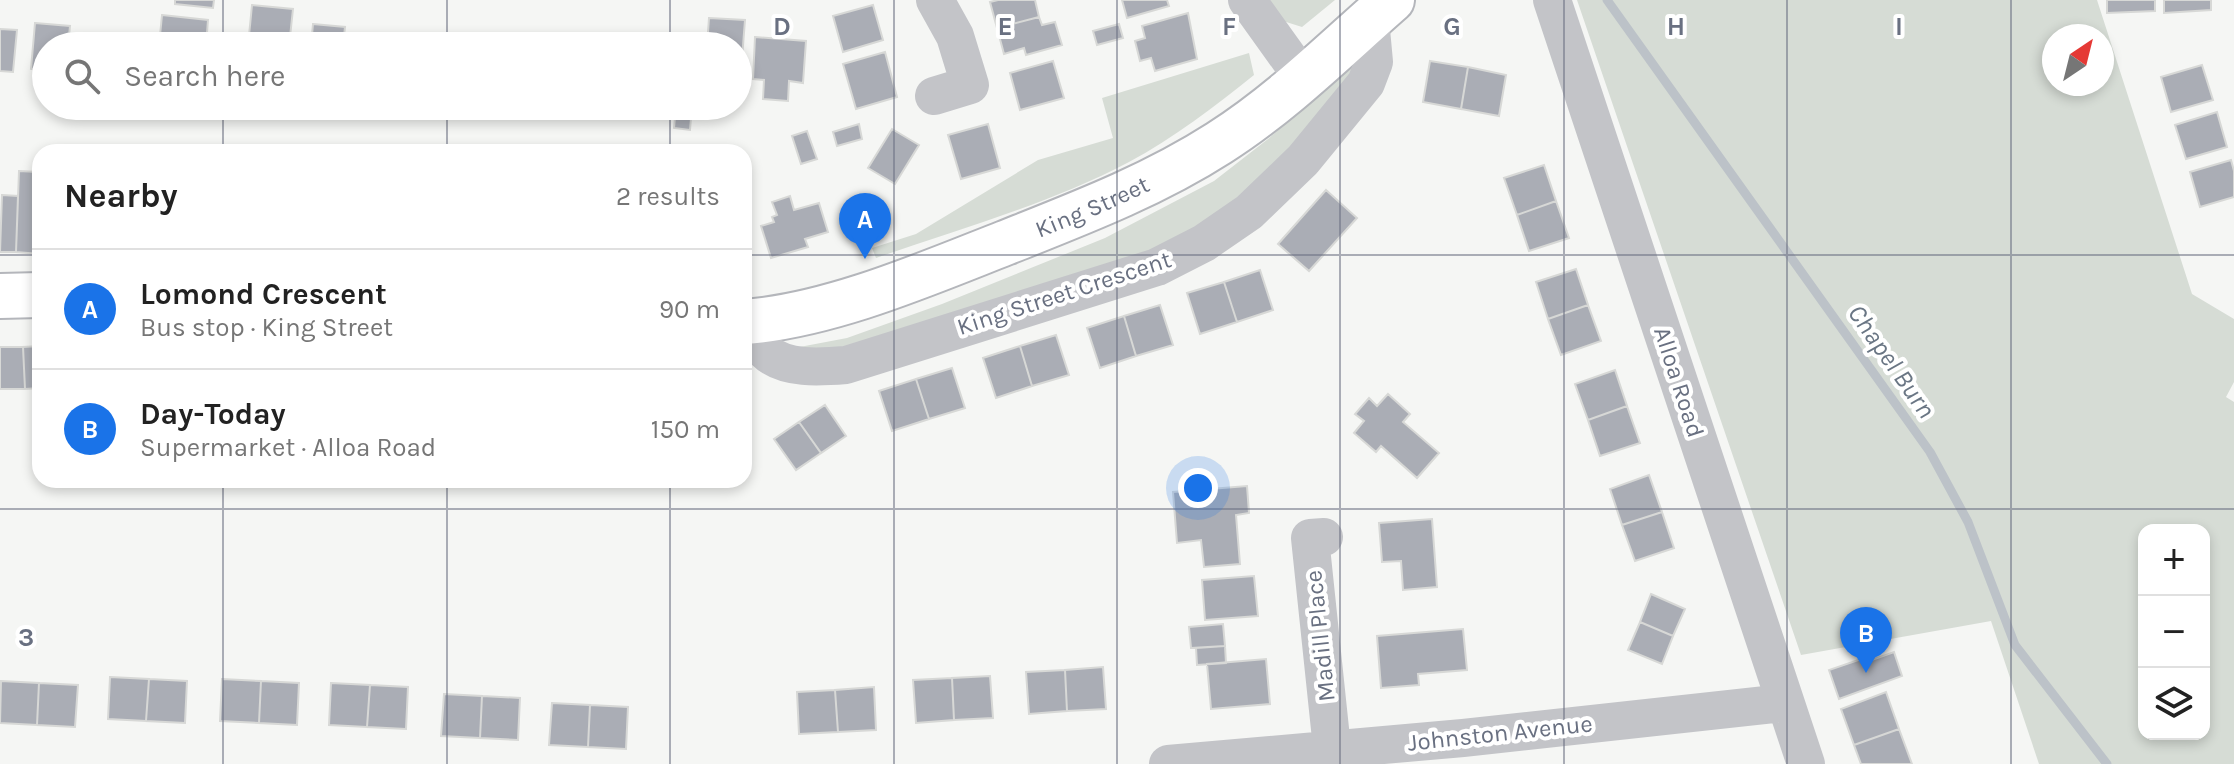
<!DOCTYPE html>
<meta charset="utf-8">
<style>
body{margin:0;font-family:Karla,sans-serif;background:#f2f2f2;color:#222}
.controls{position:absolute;right:24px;bottom:24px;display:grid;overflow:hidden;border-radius:16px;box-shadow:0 4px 12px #0003}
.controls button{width:72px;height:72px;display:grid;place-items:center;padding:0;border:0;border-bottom:2px solid #e0e0e0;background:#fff;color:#222;font:40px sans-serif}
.compass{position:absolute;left:2042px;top:24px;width:72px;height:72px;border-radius:50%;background:#fff;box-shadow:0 4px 12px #0003;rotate:35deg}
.you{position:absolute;left:1198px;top:488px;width:28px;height:28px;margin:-20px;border:6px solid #fff;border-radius:50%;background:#1a73e8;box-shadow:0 0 0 12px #1a73e833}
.badge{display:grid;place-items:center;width:52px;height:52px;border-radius:50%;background:#1a73e8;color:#fff;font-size:26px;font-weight:700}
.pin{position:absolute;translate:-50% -66px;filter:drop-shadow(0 2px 4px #0008)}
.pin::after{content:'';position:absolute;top:42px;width:28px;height:24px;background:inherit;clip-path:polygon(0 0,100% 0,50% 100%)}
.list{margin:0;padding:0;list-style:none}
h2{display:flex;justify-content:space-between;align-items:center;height:104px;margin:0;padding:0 32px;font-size:34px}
h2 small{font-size:26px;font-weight:400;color:#767676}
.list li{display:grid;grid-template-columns:52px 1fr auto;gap:24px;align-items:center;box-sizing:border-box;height:120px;padding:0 32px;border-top:2px solid #e0e0e0}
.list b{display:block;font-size:30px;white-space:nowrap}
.list p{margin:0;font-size:26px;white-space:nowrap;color:#767676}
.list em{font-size:26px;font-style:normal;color:#767676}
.icon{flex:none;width:44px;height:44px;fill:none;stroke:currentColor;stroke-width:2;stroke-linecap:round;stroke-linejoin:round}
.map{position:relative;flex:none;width:2234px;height:764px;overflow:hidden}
.search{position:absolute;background:#fff;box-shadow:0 4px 12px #0003;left:32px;top:32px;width:720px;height:88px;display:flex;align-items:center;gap:20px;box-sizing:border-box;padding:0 28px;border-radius:44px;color:#767676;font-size:30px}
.panel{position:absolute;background:#fff;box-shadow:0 4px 12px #0003;left:32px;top:144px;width:720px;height:344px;border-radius:24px}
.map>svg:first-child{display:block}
.green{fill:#d6dcd5;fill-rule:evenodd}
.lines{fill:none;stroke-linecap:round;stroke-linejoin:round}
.stream{stroke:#bcc2c8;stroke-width:9}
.building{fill:#aaadb5;stroke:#d7d8d6;stroke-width:2}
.major-casing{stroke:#b4b6bb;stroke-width:48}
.minor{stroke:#c3c4c8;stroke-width:38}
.major{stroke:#fff;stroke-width:44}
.grid{fill:none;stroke:#697081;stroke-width:2;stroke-opacity:0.55}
.labels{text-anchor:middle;stroke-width:8;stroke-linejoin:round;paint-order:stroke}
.street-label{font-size:24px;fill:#697081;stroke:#fff}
.water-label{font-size:26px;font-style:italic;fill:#6a7684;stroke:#fff}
.grid-label{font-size:26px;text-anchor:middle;font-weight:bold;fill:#697081;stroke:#fff;stroke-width:8;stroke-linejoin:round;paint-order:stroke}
</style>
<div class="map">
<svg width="2234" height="764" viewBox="0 0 2234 764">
<rect width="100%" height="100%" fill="#f5f6f4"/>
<path class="green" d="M1270,0H1335L1302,27L1283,21Z
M1577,0H2097L2192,294L2234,319V382L2226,397L2234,402V764H2039L1991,621L1801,655ZM2054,36H2102V84H2054ZM2204,530V734H2144V530Z
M1249,53L1254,75C1214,107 1174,138 1129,162C1049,204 960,229 876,258L872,248L916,234L1038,160L1113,138L1102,98Z
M1350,66L1358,75L1277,174L1192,241L868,348L789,349L847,338L942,304L1105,238L1214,181L1268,139Z"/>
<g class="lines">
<path class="stream" d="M1607,0L1930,452L1968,522L2015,645L2107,764"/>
</g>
<path class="building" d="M175,0H214L213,8L175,4Z
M998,0H1035L1039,17L997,28L990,2Z
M1122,0H1167L1169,6L1127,18Z
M2107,0H2155V11L2107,13Z
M2164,0H2211V10L2164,13Z
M252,5L293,9L289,46H248Z
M873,5L883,40L843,52L833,16Z
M1188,13L1197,59L1155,71L1151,58L1140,61L1135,41L1145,38L1142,26Z
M162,15L208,20L206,46H159Z
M1039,17L1042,25L1055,22L1062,45L1026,55L1024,48L1004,54L997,28Z
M709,18L745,20L739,97L738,46H707Z
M35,23L70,26L68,46H46V71L31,69Z
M313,24L345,27L343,46H311Z
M1119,24L1123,38L1097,45L1093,31Z
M0,29L17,30L13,72L0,71Z
M85,33L133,38L132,46H84Z
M364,33L395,35L394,46H363Z
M472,35L505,37L504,46H471Z
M418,36L448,39L447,46H417Z
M755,37L806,41L803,83L789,81L788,101L763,99L764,80L753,79Z
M526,38L554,40L553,46H526Z
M554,40L581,42L580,46H553Z
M885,52L897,97L856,109L843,64Z
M1053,61L1064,98L1020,110L1010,73Z
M1430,61L1468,67L1461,109L1423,102Z
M2202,65L2213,100L2171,112L2161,77Z
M1468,67L1506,75L1499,116L1461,109Z
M398,106H413L412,118L397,116Z
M651,106H671V114L651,113Z
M676,106H692L690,130L674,128Z
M2217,112L2227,147L2186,159L2175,125Z
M859,124L862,139L837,146L833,132Z
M988,124L1000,168L961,179L948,135Z
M892,129L919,145L895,184L868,168Z
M807,131L817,159L801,164L792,136Z
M2231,160L2234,171V197L2200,207L2190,172Z
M1544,165L1556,201L1517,215L1504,178Z
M19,171L38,172L36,212L40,213V254L16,252Z
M1326,190L1357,218L1309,271L1278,244Z
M2,195L18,196L16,252H0Z
M790,196L794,210L819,203L828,232L805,239L808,247L771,258L761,226L774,222L772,217L777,215L772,202Z
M1556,201L1569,238L1529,251L1517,215Z
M744,248H746L745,289H744Z
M1576,269L1588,305L1548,319L1536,282Z
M1260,270L1273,310L1237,322L1224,282Z
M1224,282L1237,322L1200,334L1187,293Z
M1160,305L1173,345L1136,356L1124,316Z
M1588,305L1601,341L1561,355L1548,319Z
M1124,316L1136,356L1100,368L1087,328Z
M1056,335L1069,375L1032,386L1020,346Z
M40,346V388L25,389L23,347Z
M1020,346L1032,386L996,398L983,358Z
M0,347H23L25,389H0Z
M952,368L965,408L929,419L916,379Z
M1615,370L1627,406L1588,420L1575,384Z
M916,379L929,419L892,431L879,391Z
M1388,394L1410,414L1403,422L1439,453L1417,478L1381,446L1376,452L1354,433L1364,421L1355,414L1369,398L1377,406Z
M825,405L846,436L821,453L799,422Z
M1627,406L1640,443L1600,456L1588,420Z
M799,422L821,453L796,470L774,439Z
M1649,475L1662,512L1622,525L1610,489Z
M1247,486L1249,513L1236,515L1240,564L1204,567L1201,540L1177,543L1173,492Z
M1662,512L1674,548L1635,561L1622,525Z
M1432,519L1437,587L1403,590L1401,561L1382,562L1379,523Z
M1254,576L1258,616L1205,620L1202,580Z
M1651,594L1685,609L1673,636L1640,622Z
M1640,622L1673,636L1662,664L1628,650Z
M1223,624L1225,646L1191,648L1189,627Z
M1463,629L1467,670L1418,674L1419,685L1381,688L1377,636Z
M1225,646L1226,663L1197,665L1196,648Z
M1894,652L1902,676L1839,699L1829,670L1867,657L1869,661Z
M1266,659L1270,704L1211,709L1207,664Z
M1103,667L1106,709L1067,711L1065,670Z
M1065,670L1067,711L1029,714L1026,672Z
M990,676L993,718L954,720L952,678Z
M110,677L149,679L146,721L108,719Z
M952,678L954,720L916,723L913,680Z
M149,679L187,681L185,723L146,721Z
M222,679L261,681L259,723L220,721Z
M1,681L39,683L37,725L0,723Z
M261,681L299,683L297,725L259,723Z
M39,683L78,685L75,727L37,725Z
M331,683L370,685L367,727L329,725Z
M370,685L408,687L406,729L367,727Z
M874,687L876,730L838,732L835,690Z
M835,690L838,732L799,734L797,692Z
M1886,692L1899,729L1854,745L1841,709Z
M444,694L482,696L480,738L441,736Z
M482,696L520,698L518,740L480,738Z
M552,703L590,705L588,747L549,745Z
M590,705L628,707L626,749L588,747Z
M1899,729L1912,764H1861L1854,745Z"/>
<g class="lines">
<defs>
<g id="major">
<path d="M0,296L40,295"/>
<path id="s1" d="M744,322C829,316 926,274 1005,243C1078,214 1152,186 1219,143C1282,103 1336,49 1392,0"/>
</g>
</defs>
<use href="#major" class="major-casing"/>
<path class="minor" d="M1247,0L1303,78
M1552,0L1806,764
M934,96L970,85L955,36L935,0
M752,322C755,331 757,344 765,351C784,370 821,367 846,365L1157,267L1204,243L1249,212L1303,160L1366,83L1374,62L1370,19
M1324,537L1310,538L1332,748
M1168,764L1463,738L1784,703"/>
<use href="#major" class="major"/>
</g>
<path class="grid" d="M223,0V46M447,0V46M670,0V46M894,0V764M1117,0V764M1340,0V764M1564,0V764M1787,0V764M2011,0V764M223,106V152M447,106V152M670,106V152M0,255H40M744,255H2234M223,480V764M447,480V764M670,480V764M0,509H2234"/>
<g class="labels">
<g class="street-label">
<text dy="8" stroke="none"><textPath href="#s1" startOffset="368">King Street</textPath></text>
<text transform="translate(1064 293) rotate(-18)" y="8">King Street Crescent</text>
<text transform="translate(1679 382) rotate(72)" y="8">Alloa Road</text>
<text transform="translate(1320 636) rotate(-96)" y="8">Madill Place</text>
<text transform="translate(1500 733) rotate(-6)" y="8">Johnston Avenue</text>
</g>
<g class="water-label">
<text transform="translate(1892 361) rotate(55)" y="9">Chapel Burn</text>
</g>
</g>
<g class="grid-label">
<text x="782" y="35">D</text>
<text x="1005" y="35">E</text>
<text x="1229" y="35">F</text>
<text x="1452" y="35">G</text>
<text x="1676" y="35">H</text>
<text x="1899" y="35">I</text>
<text x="26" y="646">3</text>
</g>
</svg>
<div class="controls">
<button>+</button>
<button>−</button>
<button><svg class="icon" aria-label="layers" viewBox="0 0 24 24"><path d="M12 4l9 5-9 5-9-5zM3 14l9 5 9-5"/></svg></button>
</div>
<svg class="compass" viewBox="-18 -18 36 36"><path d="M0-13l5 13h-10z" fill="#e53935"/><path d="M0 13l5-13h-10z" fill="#767676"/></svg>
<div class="you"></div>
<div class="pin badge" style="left:865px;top:259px">A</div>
<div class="pin badge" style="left:1866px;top:673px">B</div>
<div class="search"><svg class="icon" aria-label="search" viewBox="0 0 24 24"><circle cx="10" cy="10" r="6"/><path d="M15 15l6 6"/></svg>Search here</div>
<section class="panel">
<h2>Nearby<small>2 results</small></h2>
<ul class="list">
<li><span class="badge">A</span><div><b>Lomond Crescent</b><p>Bus stop · King Street</p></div><em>90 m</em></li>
<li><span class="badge">B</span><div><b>Day-Today</b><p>Supermarket · Alloa Road</p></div><em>150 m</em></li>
</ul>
</section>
</div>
